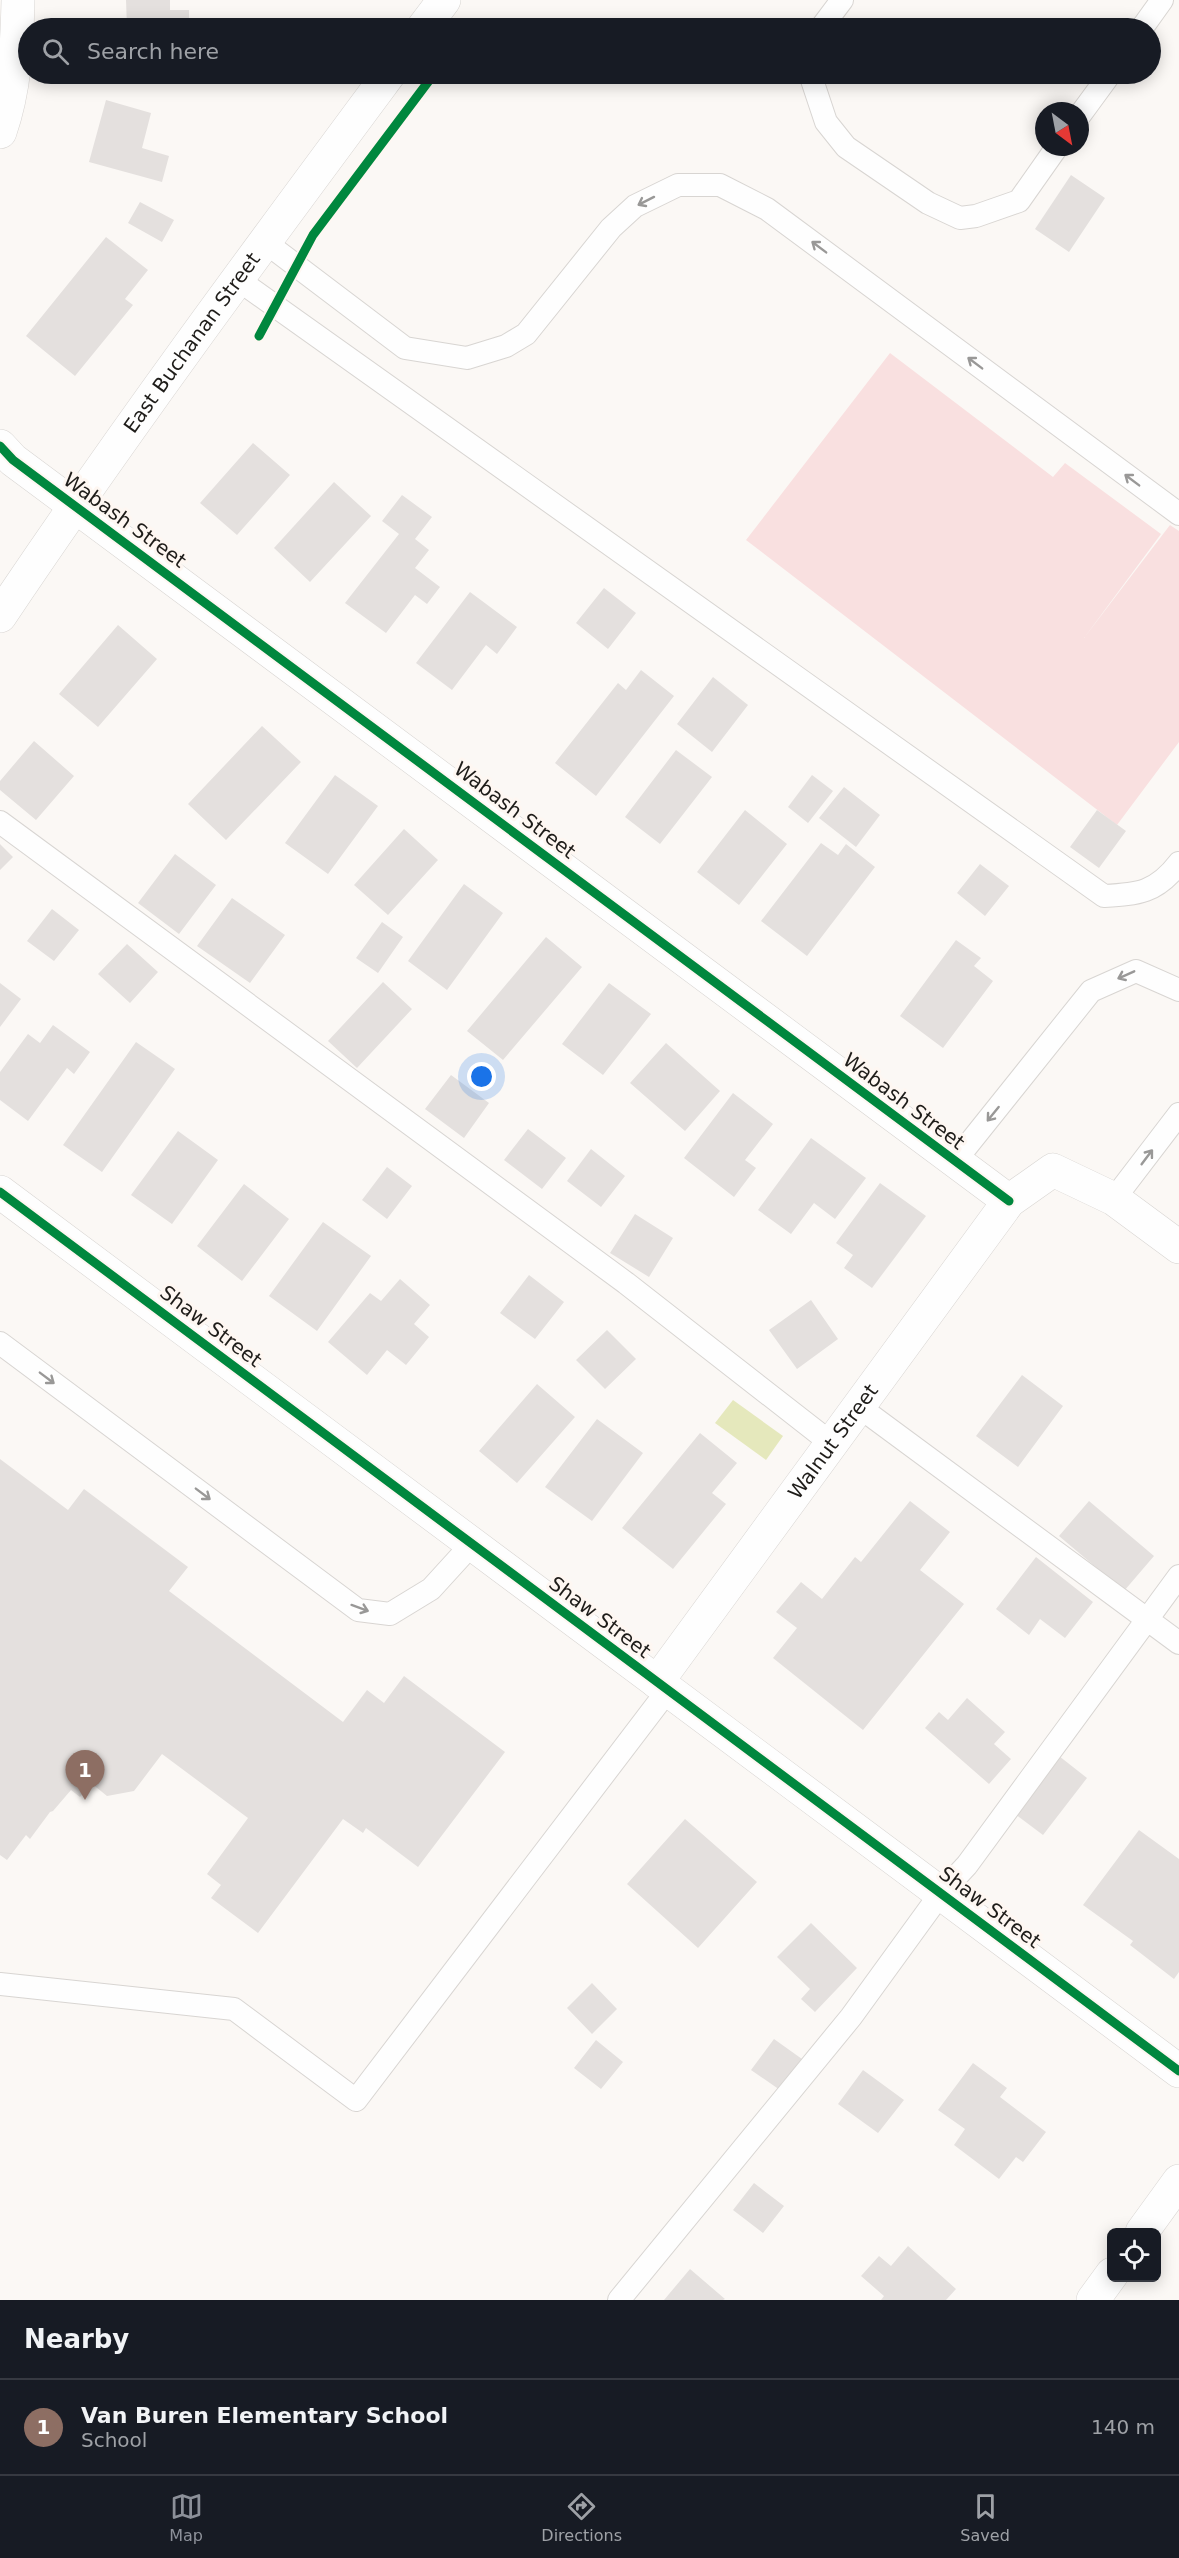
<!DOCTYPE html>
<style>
body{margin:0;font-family:"DejaVu Sans",sans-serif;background:#242831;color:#f1f3f6}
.controls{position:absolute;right:18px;bottom:18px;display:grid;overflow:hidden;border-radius:9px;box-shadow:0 3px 15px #0003}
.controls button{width:54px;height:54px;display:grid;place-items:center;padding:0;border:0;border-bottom:2px solid #363941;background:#171b24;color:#f1f3f6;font:30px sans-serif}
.compass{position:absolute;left:1035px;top:102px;width:54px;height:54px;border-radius:50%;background:#171b24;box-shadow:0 3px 15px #0003;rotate:148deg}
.you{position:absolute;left:482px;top:1077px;width:21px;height:21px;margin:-15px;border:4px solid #fff;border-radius:50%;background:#1a73e8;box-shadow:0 0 0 9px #1a73e833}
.badge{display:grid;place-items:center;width:39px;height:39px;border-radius:50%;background:#8c9099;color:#fff;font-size:20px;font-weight:700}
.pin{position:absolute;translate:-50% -50px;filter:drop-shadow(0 2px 3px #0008)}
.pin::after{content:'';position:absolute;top:32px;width:21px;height:18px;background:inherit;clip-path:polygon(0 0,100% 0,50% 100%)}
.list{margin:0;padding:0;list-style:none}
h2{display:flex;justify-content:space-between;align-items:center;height:78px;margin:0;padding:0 24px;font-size:26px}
h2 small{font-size:20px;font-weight:400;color:#9ea1a6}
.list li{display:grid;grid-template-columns:39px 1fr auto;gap:18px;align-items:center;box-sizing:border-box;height:96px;padding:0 24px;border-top:2px solid #363941}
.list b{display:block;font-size:22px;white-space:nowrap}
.list p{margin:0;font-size:20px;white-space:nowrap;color:#9ea1a6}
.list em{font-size:20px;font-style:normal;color:#9ea1a6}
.icon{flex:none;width:33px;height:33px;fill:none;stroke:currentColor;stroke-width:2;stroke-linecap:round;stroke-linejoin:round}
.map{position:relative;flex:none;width:1179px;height:2300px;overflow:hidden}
.search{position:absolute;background:#171b24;box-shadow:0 3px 15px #0003;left:18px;right:18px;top:18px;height:66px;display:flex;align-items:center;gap:15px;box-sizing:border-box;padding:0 21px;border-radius:33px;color:#9ea1a6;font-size:22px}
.sheet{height:174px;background:#171b24}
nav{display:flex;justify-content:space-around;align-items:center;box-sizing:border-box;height:84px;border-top:2px solid #363941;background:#171b24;font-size:16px;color:#9ea1a6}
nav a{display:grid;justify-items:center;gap:3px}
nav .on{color:#8c9099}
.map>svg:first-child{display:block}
.green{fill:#f9e0e0}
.water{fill:#e5e8bc}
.building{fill:#e4e0de}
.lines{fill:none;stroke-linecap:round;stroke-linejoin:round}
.service-casing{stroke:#d8d5d2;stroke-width:24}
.minor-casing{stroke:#d8d5d2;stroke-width:34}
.primary-casing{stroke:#d8d5d2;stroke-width:34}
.service{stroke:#fefefe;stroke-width:22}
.minor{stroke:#fefefe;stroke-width:33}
.primary{stroke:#fefefe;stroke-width:33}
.cycleway-casing{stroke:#fef7f2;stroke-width:13}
.cycleway{stroke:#00873e;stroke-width:9}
.oneway{stroke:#999897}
.labels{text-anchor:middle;stroke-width:6;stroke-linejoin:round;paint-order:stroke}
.street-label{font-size:20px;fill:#1e1c19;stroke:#fef7f2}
</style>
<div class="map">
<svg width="1179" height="2300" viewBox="0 0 1179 2300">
<rect width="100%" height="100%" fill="#fbf8f5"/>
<path class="green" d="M890,353L1053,477L1065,463L1161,534L1084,638L1170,525L1179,531V742L1117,825L746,540Z"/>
<path class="water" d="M733,1400L783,1436L766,1460L715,1423Z"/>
<path class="building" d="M126,0H170V10H189V28H127Z
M106,100L151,113L142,148L169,156L162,182L89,162Z
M1071,175L1105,198L1069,252L1035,229Z
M140,202L174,220L162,242L128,223Z
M106,237L148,270L125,299L133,305L75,376L26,336Z
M253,443L290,475L237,535L200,503Z
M334,482L371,516L310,582L274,548Z
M402,495L432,517L415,539L429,550L415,568L440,587L427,604L415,595L386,633L345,603L399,534L382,521Z
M604,588L636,613L608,649L576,623Z
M470,592L517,627L497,654L486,645L452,690L416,663Z
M118,625L157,659L98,727L59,694Z
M641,670L674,696L596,796L555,763L618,683L626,690Z
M713,677L748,705L712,752L677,724Z
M262,726L301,762L226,840L188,804Z
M34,741L74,776L36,820L0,790V781Z
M676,750L712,777L660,844L625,817Z
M335,775L378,806L328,874L285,843Z
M812,775L833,791L808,823L788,807Z
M844,787L880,815L856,847L819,818Z
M745,810L787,844L739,905L697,872Z
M1097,810L1126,831L1099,868L1070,847Z
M404,829L438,860L388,915L354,885Z
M821,843L838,855L846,844L875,867L807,956L761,921Z
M0,844L13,857L0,870Z
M175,854L216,885L179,934L138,903Z
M980,864L1009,886L985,916L957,893Z
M464,884L503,913L447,990L408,961Z
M232,898L285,935L250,983L197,946Z
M52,909L79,930L54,961L27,941Z
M382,922L403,937L378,973L356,958Z
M546,937L582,967L503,1060L467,1031Z
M956,940L981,958L974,966L993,981L943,1048L900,1016Z
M127,944L158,972L130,1003L98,974Z
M383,982L412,1009L357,1068L328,1041Z
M0,983L21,999L0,1027Z
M609,983L651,1014L603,1075L562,1044Z
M53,1025L90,1052L74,1074L67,1068L28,1121L0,1100V1072L28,1034L40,1043Z
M136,1042L175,1069L102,1172L63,1145Z
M666,1043L720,1091L685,1131L630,1083Z
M451,1075L489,1103L464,1138L425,1109Z
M733,1093L773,1124L745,1160L756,1168L734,1197L684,1158Z
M528,1129L566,1158L542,1189L504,1160Z
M178,1131L218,1160L172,1224L131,1195Z
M811,1138L866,1178L835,1219L814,1203L791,1234L758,1210Z
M591,1149L625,1176L601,1207L567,1181Z
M387,1167L412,1186L387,1219L362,1200Z
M880,1183L926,1216L872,1288L844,1268L853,1255L836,1243Z
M244,1184L289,1219L242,1281L197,1246Z
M635,1214L673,1238L649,1277L610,1253Z
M323,1222L371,1256L317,1331L269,1296Z
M529,1275L564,1302L535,1339L500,1313Z
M400,1279L430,1305L414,1324L429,1337L406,1365L387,1350L367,1375L328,1342L370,1293L381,1301Z
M811,1300L838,1339L797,1369L769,1330Z
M607,1330L636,1359L605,1389L576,1360Z
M1022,1375L1063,1406L1018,1467L976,1436Z
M537,1384L575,1417L517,1483L479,1451Z
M597,1419L643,1453L592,1521L545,1487Z
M700,1433L737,1463L712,1493L726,1504L673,1569L622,1528Z
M0,1459L68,1510L84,1489L188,1567L169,1591L343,1722L367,1690L384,1703L404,1676L505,1752L418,1867L366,1828L363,1833L343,1819L258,1933L211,1898L221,1885L207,1874L248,1818L162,1754L134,1791L107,1796L91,1783L80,1797L71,1790L53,1811L50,1812L30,1839L26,1835L7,1860L0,1855Z
M910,1501L950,1532L920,1570L964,1604L863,1730L773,1658L797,1628L776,1612L801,1582L822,1599L855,1557L861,1562Z
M1089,1501L1154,1556L1124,1591L1059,1536Z
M1036,1557L1093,1602L1065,1638L1040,1619L1029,1635L996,1609Z
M967,1698L1005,1732L994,1744L1011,1759L989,1784L925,1728L939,1712L948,1720Z
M1059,1756L1087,1778L1043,1835L1015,1814Z
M685,1819L757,1882L698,1948L627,1884Z
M1139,1830L1179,1859V1972L1174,1979L1130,1945L1133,1941L1083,1905Z
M811,1923L857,1968L815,2012L801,1999L810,1989L777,1957Z
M592,1983L617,2009L592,2034L567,2008Z
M774,2039L802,2059L780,2090L751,2070Z
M596,2040L623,2062L601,2089L574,2068Z
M973,2063L1007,2088L1000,2097L1046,2132L1023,2162L1016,2157L999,2179L954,2145L965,2129L938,2110Z
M863,2070L904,2100L878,2133L838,2104Z
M754,2183L784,2206L763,2233L733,2210Z
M908,2246L956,2289L946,2300H881L884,2296L861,2276L879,2256L891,2266Z
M690,2269L725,2299L723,2300H664Z"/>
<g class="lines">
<defs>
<path id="service" d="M821,28L842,0
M1142,28L1162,0
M810,74L826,122L846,147L928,203L960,218L976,216L1019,201L1057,147
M1080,115L1110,74
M265,242L405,348L467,358L506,346L526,334L611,228L635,206L678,185H720L767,209L1179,514
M237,279L1104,896C1138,894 1156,893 1179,863
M0,822L626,1283L831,1443
M955,1161L1091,991L1136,971L1179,990
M1114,1199L1179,1114
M0,1343L358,1610L390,1614L431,1589L472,1544
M858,1406L1179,1643
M0,1984L234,2009L356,2100L668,1690
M619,2300L851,2017L941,1893L967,1865L1179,1576"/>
<g id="minor">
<path d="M423,28L444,0"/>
<path d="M0,132C15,89 17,45 18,0"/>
<path d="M0,446L13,460L1009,1201"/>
<path id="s1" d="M0,616C124,431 257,252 389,74"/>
<path d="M0,1192L1179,2071"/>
<path id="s2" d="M657,1682L1009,1201L1053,1170L1114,1199L1179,1247"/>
</g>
<path id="primary" d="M1142,2232L1179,2181
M1093,2300L1112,2274"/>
</defs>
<use href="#service" class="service-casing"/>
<use href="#minor" class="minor-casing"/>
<use href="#primary" class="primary-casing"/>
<use href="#service" class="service"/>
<use href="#minor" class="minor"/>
<use href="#primary" class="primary"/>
<defs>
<path id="cycleway" d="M259,336L313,235L434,74
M0,446L13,460L1009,1201
M0,1192L1179,2071"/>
</defs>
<use href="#cycleway" class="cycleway-casing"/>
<use href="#cycleway" class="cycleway"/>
</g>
<defs><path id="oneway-shaft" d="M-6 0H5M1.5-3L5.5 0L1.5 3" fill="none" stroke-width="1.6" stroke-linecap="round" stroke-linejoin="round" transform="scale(1.5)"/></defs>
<g class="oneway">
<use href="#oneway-shaft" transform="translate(646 201) rotate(153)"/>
<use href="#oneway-shaft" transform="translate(819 247) rotate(-143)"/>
<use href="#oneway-shaft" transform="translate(975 363) rotate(-143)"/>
<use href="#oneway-shaft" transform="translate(1132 480) rotate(-143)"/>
<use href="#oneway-shaft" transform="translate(1126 975) rotate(156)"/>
<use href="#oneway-shaft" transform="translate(993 1114) rotate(129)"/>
<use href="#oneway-shaft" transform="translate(1147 1157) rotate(-53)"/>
<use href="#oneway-shaft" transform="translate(47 1378) rotate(37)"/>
<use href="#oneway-shaft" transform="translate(203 1494) rotate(37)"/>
<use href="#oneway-shaft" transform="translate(360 1608) rotate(20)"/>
</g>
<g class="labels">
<g class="street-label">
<text dy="7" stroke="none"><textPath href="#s1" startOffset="334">East Buchanan Street</textPath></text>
<text transform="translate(125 520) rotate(36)" y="7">Wabash Street</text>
<text transform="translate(515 810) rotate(37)" y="7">Wabash Street</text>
<text transform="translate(904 1101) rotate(37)" y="7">Wabash Street</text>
<text transform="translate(211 1326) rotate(37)" y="7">Shaw Street</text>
<text dy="7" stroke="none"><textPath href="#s2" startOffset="298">Walnut Street</textPath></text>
<text transform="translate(600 1617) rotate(37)" y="7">Shaw Street</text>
<text transform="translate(990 1907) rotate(37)" y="7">Shaw Street</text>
</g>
</g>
</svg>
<div class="controls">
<button><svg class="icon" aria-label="locate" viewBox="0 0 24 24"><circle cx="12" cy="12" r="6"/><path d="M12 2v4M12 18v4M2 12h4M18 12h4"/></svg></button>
</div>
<svg class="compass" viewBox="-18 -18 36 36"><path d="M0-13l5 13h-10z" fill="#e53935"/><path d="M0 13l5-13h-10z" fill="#9ea1a6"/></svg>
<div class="you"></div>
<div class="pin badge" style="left:85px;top:1800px;background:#8d6e63">1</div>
<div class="search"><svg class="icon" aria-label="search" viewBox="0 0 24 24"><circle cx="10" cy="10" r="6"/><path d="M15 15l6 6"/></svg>Search here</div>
</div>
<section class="sheet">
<h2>Nearby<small></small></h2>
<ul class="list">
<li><span class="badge" style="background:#8d6e63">1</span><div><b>Van Buren Elementary School</b><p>School</p></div><em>140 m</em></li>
</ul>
</section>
<nav>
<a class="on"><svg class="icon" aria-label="map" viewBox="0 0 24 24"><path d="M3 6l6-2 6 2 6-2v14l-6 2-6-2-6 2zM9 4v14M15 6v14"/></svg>Map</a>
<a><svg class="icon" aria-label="directions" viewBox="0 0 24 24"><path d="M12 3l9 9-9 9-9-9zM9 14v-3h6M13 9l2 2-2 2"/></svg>Directions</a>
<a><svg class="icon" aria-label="saved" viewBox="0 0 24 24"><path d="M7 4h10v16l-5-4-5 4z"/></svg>Saved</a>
</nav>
